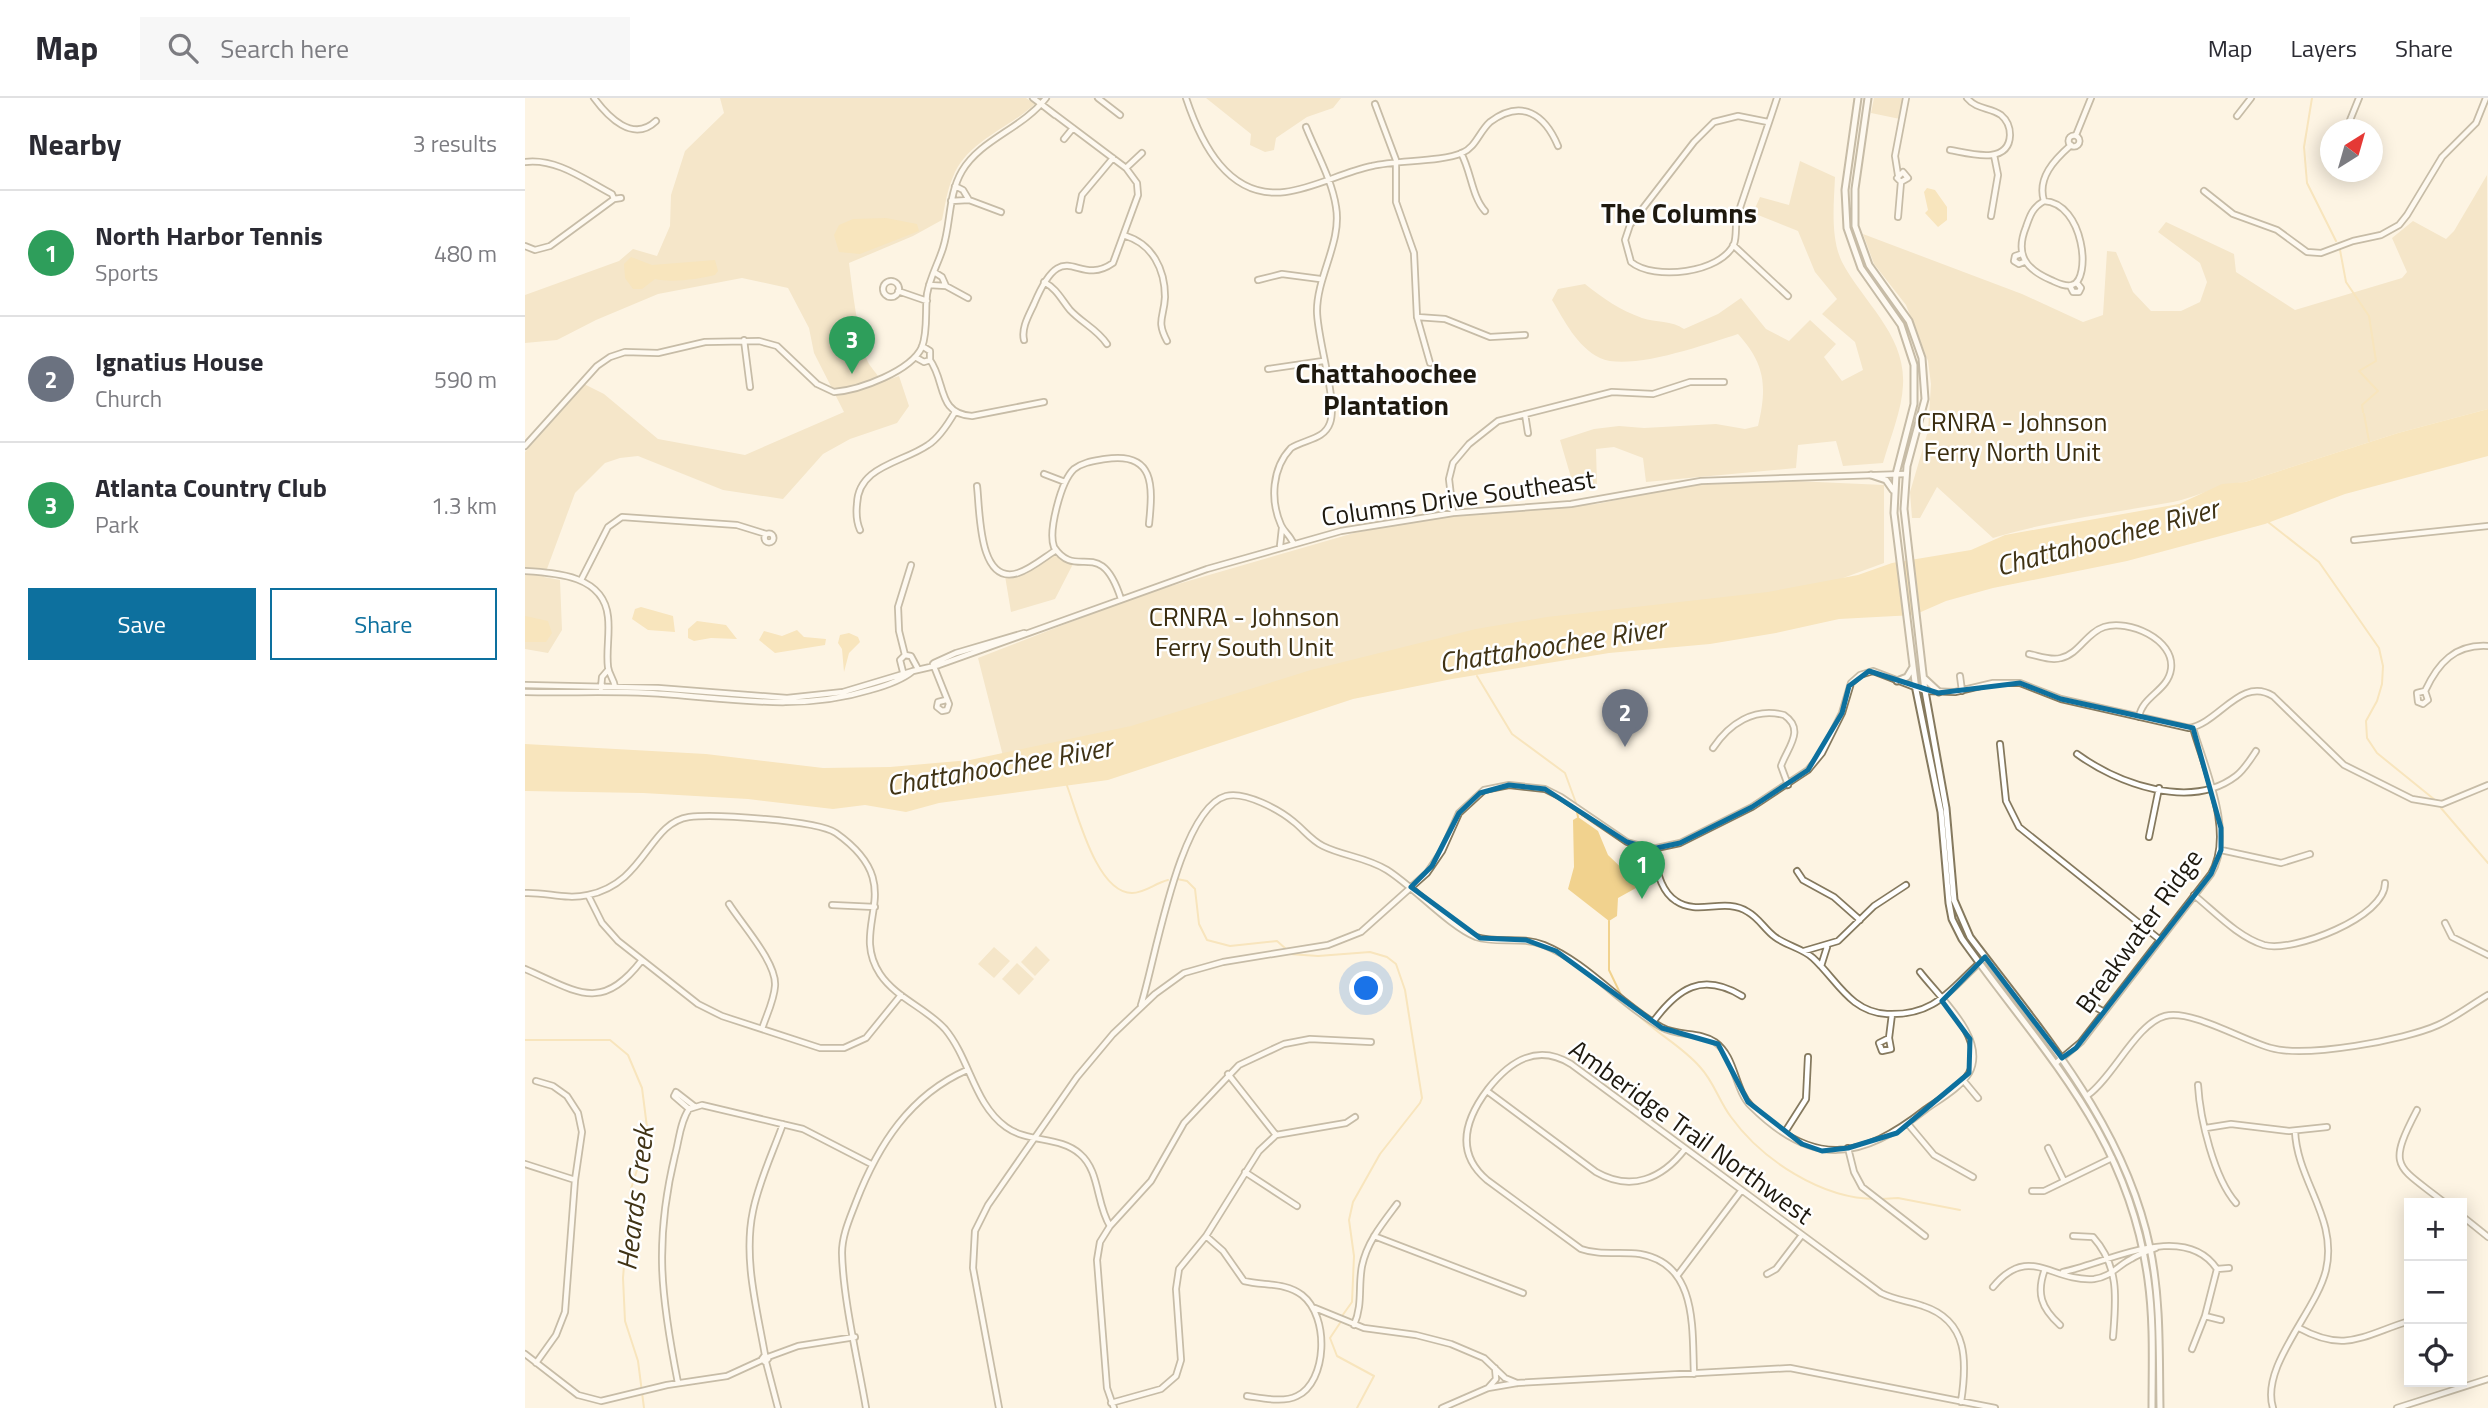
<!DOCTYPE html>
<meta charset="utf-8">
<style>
body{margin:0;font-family:"Titillium Web",sans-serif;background:#f7f7f7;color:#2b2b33}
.controls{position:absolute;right:21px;bottom:21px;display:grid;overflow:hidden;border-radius:0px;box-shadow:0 4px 18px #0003}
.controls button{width:63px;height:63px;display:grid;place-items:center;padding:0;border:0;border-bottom:2px solid #e1e1e2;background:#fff;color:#2b2b33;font:35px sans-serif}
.compass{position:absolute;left:1795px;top:21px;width:63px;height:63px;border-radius:50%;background:#fff;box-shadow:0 4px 18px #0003;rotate:37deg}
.you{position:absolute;left:842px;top:891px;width:24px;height:24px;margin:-18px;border:5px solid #fff;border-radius:50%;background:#1a73e8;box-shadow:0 0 0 10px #1a73e833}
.badge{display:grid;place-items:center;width:46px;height:46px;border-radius:50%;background:#0d709e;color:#fff;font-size:23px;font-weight:700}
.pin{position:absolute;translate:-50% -58px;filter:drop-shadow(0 2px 4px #0008)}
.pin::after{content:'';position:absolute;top:37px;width:24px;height:21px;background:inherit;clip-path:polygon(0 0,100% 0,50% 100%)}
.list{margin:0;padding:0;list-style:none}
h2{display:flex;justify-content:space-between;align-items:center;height:91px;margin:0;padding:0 28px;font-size:30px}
h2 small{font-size:23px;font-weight:400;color:#7c7c81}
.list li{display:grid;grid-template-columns:46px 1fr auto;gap:21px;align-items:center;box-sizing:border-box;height:126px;padding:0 28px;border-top:2px solid #e1e1e2}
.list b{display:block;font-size:26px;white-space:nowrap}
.list p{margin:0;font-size:23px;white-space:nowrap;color:#7c7c81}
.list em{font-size:23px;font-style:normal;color:#7c7c81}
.actions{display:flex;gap:14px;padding:21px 28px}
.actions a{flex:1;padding:16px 0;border:2px solid #0d709e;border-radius:0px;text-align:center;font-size:24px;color:#0d709e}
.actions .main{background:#0d709e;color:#fff}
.icon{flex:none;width:38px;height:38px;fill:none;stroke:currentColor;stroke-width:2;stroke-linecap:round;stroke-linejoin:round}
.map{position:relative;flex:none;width:1963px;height:1310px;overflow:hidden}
header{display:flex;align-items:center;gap:42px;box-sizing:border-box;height:98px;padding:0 35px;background:#fff;border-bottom:2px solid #e1e1e2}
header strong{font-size:33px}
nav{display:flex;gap:38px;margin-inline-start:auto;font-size:24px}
.search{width:490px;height:63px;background:#f7f7f7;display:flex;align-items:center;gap:18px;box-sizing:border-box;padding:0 24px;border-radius:0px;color:#7c7c81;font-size:26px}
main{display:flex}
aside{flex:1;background:#fff}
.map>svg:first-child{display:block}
.green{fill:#ead5a9}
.water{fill:#f1d28e}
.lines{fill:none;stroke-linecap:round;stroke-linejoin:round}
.stream{stroke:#f1d28e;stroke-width:2}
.minor-casing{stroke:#85795e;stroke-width:8}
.major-casing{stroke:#85795e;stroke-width:9}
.minor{stroke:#fff;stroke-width:4.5}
.major{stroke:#fff;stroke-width:5}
.marked{fill:none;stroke:#0d709e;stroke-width:5;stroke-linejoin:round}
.labels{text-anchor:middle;stroke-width:5;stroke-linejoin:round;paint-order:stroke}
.park-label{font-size:26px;fill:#3a2d0f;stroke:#fff}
.street-label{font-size:26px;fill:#1e190f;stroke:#fff}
.neighbourhood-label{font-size:28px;font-weight:bold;fill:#1e190f;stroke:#fff}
.water-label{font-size:28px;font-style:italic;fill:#403315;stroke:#fff}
</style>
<header>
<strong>Map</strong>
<div class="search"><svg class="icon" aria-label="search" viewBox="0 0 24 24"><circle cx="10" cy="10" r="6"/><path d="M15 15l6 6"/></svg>Search here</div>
<nav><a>Map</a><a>Layers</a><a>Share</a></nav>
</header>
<main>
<aside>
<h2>Nearby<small>3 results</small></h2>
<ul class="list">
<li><span class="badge" style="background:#2e9e5b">1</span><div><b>North Harbor Tennis</b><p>Sports</p></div><em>480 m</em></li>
<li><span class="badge" style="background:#6b7280">2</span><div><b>Ignatius House</b><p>Church</p></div><em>590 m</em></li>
<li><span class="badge" style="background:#2e9e5b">3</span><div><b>Atlanta Country Club</b><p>Park</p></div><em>1.3 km</em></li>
</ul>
<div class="actions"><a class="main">Save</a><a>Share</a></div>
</aside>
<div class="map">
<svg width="1963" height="1310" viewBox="0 0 1963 1310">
<rect width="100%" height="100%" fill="#fdf4e3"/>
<path class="green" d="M195,0H501L510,6C484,30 441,44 428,79C422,92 420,108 417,122L388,138L324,165C328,197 332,231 342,262C345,270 353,275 356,284L374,278L384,308L372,325L325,341L298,356L258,401L198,392L113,358L95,360L80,365L50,395L19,479L35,482L37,532L23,555L0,551V354L59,286L79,296L133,341L220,357L319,314L289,255L284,230L263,190L217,180L133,196L71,222L32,242L0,245V197L94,163L108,151L132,158L145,128L146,97L160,53L199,15Z
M681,0H816L808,10L782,19L751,40L749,52L740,54L725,47L726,36Z
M1349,0H1378L1375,21L1346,15Z
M1275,63L1310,79C1309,105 1305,139 1317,164C1338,204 1381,237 1378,287C1377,312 1365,340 1358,365L1318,368L1311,343L1273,347L1271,370L1121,384L1118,360L1089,349L1071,351L1072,387L1050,393L1035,342L1069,331L1094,328L1119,330L1191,326L1220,331L1233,328C1242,289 1241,267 1213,236C1182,246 1104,274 1075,260C1052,249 1039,222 1027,202L1033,191L1060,186C1079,201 1095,212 1117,220C1131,225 1147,222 1159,231L1193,216L1216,200L1241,231L1264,243L1285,222L1311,246L1299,259L1317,283L1338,272L1330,244L1297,216L1312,201L1290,174L1273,133L1228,115L1235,99L1264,107Z
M1962,77L1963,311L1873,335L1720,384C1694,386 1673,399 1648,404C1588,415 1527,422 1468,440L1412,389L1395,420H1387L1385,394L1403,333L1406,286L1403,263L1381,207L1349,166L1338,136L1497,196L1558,224L1578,217L1582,153L1591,154L1608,194L1626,213H1656L1675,204L1682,184L1675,165L1633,134L1641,124L1709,156L1711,174L1770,212L1877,180L1882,174L1867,140L1888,123L1921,141L1929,133Z
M1270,383L1359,387V465L1299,487L713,604L478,658L453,560L615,497L829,435L908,420L1072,406L1169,386Z
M528,457L548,466L530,501L486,514L480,478L501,476Z
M511,848L525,862L510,878L496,864Z
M469,849L485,863L469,880L453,866Z
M492,865L509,881L494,897L477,881Z"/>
<path class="water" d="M1402,90L1410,92L1422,109V122L1413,129L1400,115L1403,112L1399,94Z
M361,120L392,126L394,133L335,156L314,154L309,137L314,127L328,121Z
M106,159L127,167L190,162L193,173L190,177C174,181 147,185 130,181L117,191H108L100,180L99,166Z
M1963,311V358L1820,396L1740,426L1602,463L1468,490L1421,503L1389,517L1314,521L1251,535L1185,546L1084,555L927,581L828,601L583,682L414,705L381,714L340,707L308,711L223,701L118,695L0,693V646L181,656L298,670L365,669L445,662L606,628L786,572L951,531L1022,519L1243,494L1333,477L1367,465L1446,452L1480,437L1654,406L1697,386L1720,384L1873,335Z
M116,509L148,518L150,534L123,532L107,521L110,511Z
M0,518L23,523L27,535L21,544H0Z
M172,523L201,527L212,541L186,540L169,543L163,540V531Z
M272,532L279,539L301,541L300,547L250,555L234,542L239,533L257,538Z
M324,535L333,539L335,544L324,555L319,574L317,551L313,545L315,537Z
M1053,719L1073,733L1083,757L1106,779L1111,790L1093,800L1092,818L1084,823L1043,791L1049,769L1048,722Z"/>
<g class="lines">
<path class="stream" d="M1787,0L1779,49L1782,85L1811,143
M1815,152L1821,184L1844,218L1851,263L1834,273L1853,293L1837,307L1838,314
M1839,316L1844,343
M1743,424L1794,464L1854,550L1858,568L1857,586L1852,603L1841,623L1842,640L1852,655L1910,702
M952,578L987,636L1040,675L1051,705
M541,685C552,713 571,795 607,795C620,795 630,785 643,782
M1916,710L1963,765
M1052,714L1053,719
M652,781L662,783L670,791L674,826L682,842L705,848L752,843L761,851
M1084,823V872L1097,899
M764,856L793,858L845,854L862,859L871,866L880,892L897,1000L895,1005L855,1056L828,1104L824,1122L829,1158L827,1204L817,1218
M1110,914C1130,935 1156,947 1175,969C1189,984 1194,1003 1206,1019C1237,1062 1297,1101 1351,1101
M0,942H85L103,957L117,990L123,1037L105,1094L98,1180L100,1223L113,1263L119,1310
M1356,1101L1373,1100L1435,1112
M815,1225L805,1240L812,1258L849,1278L832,1310"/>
<defs>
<path id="minor" d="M69,0C83,19 108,45 131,23
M573,0L595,17
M661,0C676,45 703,101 760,94C790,90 818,74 847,68C872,62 916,64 937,55C951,49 954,34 965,24C997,0 1020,17 1033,48
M516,6L530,17
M850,6L871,62V104L889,155L892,219L905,265
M1712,18L1726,0
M1243,24L1213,18L1189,24L1169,44L1105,127L1100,142L1106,164C1129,183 1196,175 1209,146C1212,138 1210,127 1212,119C1225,79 1239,40 1252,0
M1821,32L1834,0
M1551,37L1566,0
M1543.5 43a5.5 5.5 0 1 1 11 0a5.5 5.5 0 1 1-11 0Z
M539,41L548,30
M1425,52C1443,55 1484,68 1485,37C1485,29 1482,22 1476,17C1465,9 1452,12 1442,0
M936,55C946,73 947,99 960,113
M0,64C32,60 60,82 87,96L89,101L25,148L10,152L0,148
M601,70L617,55
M1373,77L1370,58L1381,0
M430,88L438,92L444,102
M1679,93L1708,116L1752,132L1782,154L1796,155L1828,143L1856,137L1874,127L1882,117L1917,59L1951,25L1961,0
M89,101L96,100
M426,103L444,102L476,114
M1519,103C1559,105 1567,182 1547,187C1540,189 1533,185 1526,182C1500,171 1490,156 1501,129C1505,117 1508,109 1519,103Z
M1519,103C1512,80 1529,62 1546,47
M554,112L557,97L588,60
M1466,118L1473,77L1469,57
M1373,119L1376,84L1372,80L1378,74L1383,80L1376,84
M601,138C627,146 640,171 640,199C639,220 631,222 642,243
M1208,147L1263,198
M1496,156L1490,158L1489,163L1494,166L1499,164
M409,174L417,179L421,188L443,200
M733,182L757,176L795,181
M358 191a8 8 0 1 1 16 0a8 8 0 1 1-16 0Z
M519,184C532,191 536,201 545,212C557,225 572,231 582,246
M404,187L421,188
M1545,188L1548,194H1554L1556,190L1552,185
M373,193L402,203
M892,219L920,221L965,239L1000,237
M219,242L225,289
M499,242C496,230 504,217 509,206C539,134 551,191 588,165L613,97L612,85L601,70L508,0
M390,259L399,264L405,262V253L397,248
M405,262C421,284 412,316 447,318L519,304
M743,271L798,263
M1000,316L1003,335
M0,348L72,268L85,259L100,254L133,255L180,244L234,243L252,248L292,286L309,294C335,292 386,273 397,249C403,233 400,213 402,196C405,179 413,166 418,150C426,125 423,97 437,73C456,41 497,31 521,0
M519,376L540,384
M452,388C455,412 453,488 493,475C506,471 520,459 531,452
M928,415L924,381L928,365L944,346L973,323L1087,294L1128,296L1165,284H1199
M335,432C331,423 331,415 332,406C333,368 377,365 403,347C414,340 423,326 430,314
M239.5 440a4.5 4.5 0 1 1 9 0a4.5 4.5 0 1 1-9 0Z
M1829,442L1963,428
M768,445C765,437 759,434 756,427C745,402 747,370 766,350C780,341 799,342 805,325C813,303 792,241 792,213C792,178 817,144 811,109C807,82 791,54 781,29
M755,448L757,430
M386,467L373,509L374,533L380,557L386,558L393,571
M0,473C33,475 79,478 83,519C85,536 81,553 83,569C84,577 89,581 90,589
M56,482L83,429L97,419L212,427L241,436
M596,501C575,436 552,484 529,449C523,433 536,383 549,371C558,364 569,363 580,361C630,353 628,388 624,426
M1504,556C1514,558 1526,563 1536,560C1554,556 1561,535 1579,529C1603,521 1650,541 1646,571C1643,593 1617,598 1614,619
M409,565L431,555L499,535
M408,566L424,606L422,612L417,613L412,609L413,604L421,602
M388,573L414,567L682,471L816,433L928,415L1046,406L1176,383L1381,376
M378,574L375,562L380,557
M1435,578L1437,593
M0,587L133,590L262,600L318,594L388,573C376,583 360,588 345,592C270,615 199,599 123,595C82,593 41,595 0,594
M76,590L77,579L83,572
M1900,593L1903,602L1898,606L1893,604L1892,595L1900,593C1913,565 1930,546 1963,548
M1475,646L1481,703L1494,729L1634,841
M1188,650C1204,626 1229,609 1259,617C1281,632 1262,650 1256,668L1263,687
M1552,656C1592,685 1665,713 1711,678C1719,672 1725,662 1731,653
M1624,739L1634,690
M1127,751C1132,769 1134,792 1151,803C1173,818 1200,799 1223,814C1234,820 1240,832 1250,839C1262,848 1277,850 1288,860C1312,882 1325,914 1362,916C1413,918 1426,889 1460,860
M1696,752L1756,765L1785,756
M1272,773L1278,782L1309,799L1335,822
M0,795C22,794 40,802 63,797C121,785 123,725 164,719C189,716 292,722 311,735C387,789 322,826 355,876C371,900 401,910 420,931C445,961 449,1006 481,1029C503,1045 535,1038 555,1056C575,1073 571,1106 585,1128
M63,797L77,825L93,843L173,906L197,918L295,950H319L341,940L376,897
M1669,797C1690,814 1713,839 1739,847C1768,855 1861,819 1860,785
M204,806C218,828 252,865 250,888C249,903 241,918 237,931
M307,807L350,809
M1920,825L1927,839L1963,857
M1279,853L1313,843L1349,808L1381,787
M1296,868L1302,849
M0,871C53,894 76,915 117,862
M1560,903L1579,914
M616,907C630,864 654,711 701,698C720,693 755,712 769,724C779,732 786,742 798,748C818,758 841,759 862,772C889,789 924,828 951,839C972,846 996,838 1019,847C1063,865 1095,906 1136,929C1153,939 1174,933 1190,944C1211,959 1209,991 1226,1008C1288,1070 1336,1062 1401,1011C1415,1001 1435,990 1444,975C1463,941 1414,899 1395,874
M1128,924C1153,890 1177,874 1217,898
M1364,940L1354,945L1357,953L1366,951L1364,940L1367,916
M1531,965L1556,944L1686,776C1710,736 1680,671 1668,630
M703,976L751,1037
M1438,982L1453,1000
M11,983L28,988L42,998L53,1015L57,1034L50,1082L40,1214L31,1237L11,1265
M1673,987C1675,1021 1689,1080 1711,1105
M962,993L1071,1074C1106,1094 1137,1081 1160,1051
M1563,997C1588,979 1612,925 1640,918C1666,911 1719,943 1746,950C1781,960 1880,942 1913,927C1931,919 1946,907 1963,897
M164,1011L149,998L151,994L169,1008
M1892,1012C1861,1071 1872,1067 1920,1105
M1383,1026L1409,1057L1448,1079
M1681,1030L1706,1026L1764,1033L1802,1029
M1260,1034L1281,1001L1283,959
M1323,1050L1329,1074L1337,1089L1400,1138
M1523,1050L1539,1083
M0,1066L50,1082
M720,1074L772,1108
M1507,1093H1519L1587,1060
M1937,1118L1963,1139
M681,1138L698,1153L719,1183C739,1188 760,1184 777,1197C805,1219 802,1284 772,1298C758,1305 737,1300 722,1298
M849,1138L998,1195
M1548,1138L1568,1139C1595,1169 1591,1202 1588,1239
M1520,1171C1511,1195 1516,1210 1535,1227
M1692,1171L1704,1170
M1538,1174C1582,1165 1659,1122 1692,1171
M1242,1176L1251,1171L1277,1137
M1152,1178L1216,1093
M1468,1189C1504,1145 1526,1184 1569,1181C1586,1179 1592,1168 1606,1161C1614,1156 1623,1153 1631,1150
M790,1210L839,1230L891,1237L926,1246L959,1260L980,1280L992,1285
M1680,1218L1696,1222
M829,1227C838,1206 833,1189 837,1168C842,1144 857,1126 872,1106
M1774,1230C1820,1255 1837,1238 1884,1223
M1667,1251L1680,1218L1692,1171
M0,1256L53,1297L76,1303L142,1287L202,1278L237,1262
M240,1257L237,1261L240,1264L243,1261L240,1257C232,1211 218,1160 228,1113C234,1083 248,1054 258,1026
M243,1259L273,1248L330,1239
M241,1264L253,1310
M1169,1276C1167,1231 1173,1166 1115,1156C1094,1153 1076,1158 1056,1151L962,1082C929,1054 941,1020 963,991C985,963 1012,945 1046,966L1356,1195C1370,1202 1384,1203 1398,1208C1444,1223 1442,1265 1436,1304
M153,1285C136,1199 129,1144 150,1057C154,1043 155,1024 164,1011L177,1007L278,1031L346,1066
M963,1290L971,1281L970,1270
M586,1305L636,1291L651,1278L656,1262L651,1191L654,1171L681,1138L734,1053L751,1037L821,1025L830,1019
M341,1310C333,1263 318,1201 317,1155C317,1137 325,1120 331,1104C353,1047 385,997 442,972
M474,1310L448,1170L450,1133L463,1107L552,979L588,936L630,896L659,875L698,864L803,847L836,834L902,775L917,753L934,715L959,692L984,687L1020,691L1036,699L1102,744L1127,751L1155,745L1227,709L1283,672L1297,655L1317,615L1326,585L1335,577L1348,573L1400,593L1430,594L1468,585H1495L1536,601L1664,630C1694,625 1716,578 1748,598L1819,667L1887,701L1917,706L1963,687
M589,1310L582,1290L572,1162L575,1144L585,1128L626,1083L659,1025L714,967L759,946L785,941L846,944
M917,1310L963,1290L992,1285L1265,1270L1470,1310
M1748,1310C1735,1268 1791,1214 1801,1172C1813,1120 1772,1083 1770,1033
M1872,1310L1963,1281"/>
<path id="major" d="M1333,0L1320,92L1322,130L1336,170L1376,227L1389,267V306L1371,376L1369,415L1391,592L1416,714L1424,805L1427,821L1437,841C1518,955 1603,1035 1623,1182C1629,1225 1627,1267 1627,1310
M1343,0L1330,91V128L1344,167L1384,223L1397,260L1400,301L1382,368L1379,411L1400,593L1421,710L1429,802L1445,839C1518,936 1600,1028 1625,1150C1636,1203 1634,1257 1635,1310
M1346,377L1361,382L1368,392
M1400,581L1414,594
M1372,583L1382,579L1388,569"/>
</defs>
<use href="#minor" class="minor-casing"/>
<use href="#major" class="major-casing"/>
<use href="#minor" class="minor"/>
<use href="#major" class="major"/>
</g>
<path d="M0 0H1963V1310H0ZM1344,573L1413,595L1495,585L1536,601L1668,630L1696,730V752L1686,776L1551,950L1537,960L1460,859L1417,903L1445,941L1444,975L1372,1035L1323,1050L1297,1053L1277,1046L1223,1004L1193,946L1137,930L1031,853L1001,842L955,840L886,789L907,768L934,715L955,695L984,687L1020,691L1102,744L1127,751L1155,745L1227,709L1283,672L1317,615L1324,588Z" fill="#fdf4e3" fill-opacity=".55" fill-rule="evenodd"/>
<path class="marked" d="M1344,573L1413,595L1495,585L1536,601L1668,630L1696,730V752L1686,776L1551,950L1537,960L1460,859L1417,903L1445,941L1444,975L1372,1035L1323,1050L1297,1053L1277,1046L1223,1004L1193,946L1137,930L1031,853L1001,842L955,840L886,789L907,768L934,715L955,695L984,687L1020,691L1102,744L1127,751L1155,745L1227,709L1283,672L1317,615L1324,588Z"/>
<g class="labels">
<g class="park-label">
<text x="1487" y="333">CRNRA - Johnson<tspan x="1487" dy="30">Ferry North Unit</tspan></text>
<text x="719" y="528">CRNRA - Johnson<tspan x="719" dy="30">Ferry South Unit</tspan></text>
</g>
<g class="street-label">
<text transform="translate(933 400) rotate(-8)" y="9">Columns Drive Southeast</text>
<text transform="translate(1614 833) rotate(-54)" y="9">Breakwater Ridge</text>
<text transform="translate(1166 1034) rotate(36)" y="9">Amberidge Trail Northwest</text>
</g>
<g class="neighbourhood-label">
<text x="1154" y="125">The Columns</text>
<text x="861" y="285">Chattahoochee<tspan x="861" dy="32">Plantation</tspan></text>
</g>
<g class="water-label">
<text transform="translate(1582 439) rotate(-15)" y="10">Chattahoochee River</text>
<text transform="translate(1027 547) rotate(-9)" y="10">Chattahoochee River</text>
<text transform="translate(474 668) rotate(-10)" y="10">Chattahoochee River</text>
<text transform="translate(110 1100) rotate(-83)" y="10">Heards Creek</text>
</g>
</g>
</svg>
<div class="controls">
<button>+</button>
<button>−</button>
<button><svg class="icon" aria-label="locate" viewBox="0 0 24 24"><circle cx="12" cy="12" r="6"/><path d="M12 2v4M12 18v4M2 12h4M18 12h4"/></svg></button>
</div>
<svg class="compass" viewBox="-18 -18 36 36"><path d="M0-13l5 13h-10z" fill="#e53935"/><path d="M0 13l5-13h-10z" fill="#7c7c81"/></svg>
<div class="you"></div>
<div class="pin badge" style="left:1117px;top:801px;background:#2e9e5b">1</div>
<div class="pin badge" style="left:1100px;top:649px;background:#6b7280">2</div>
<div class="pin badge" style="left:327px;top:276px;background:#2e9e5b">3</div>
</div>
</main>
